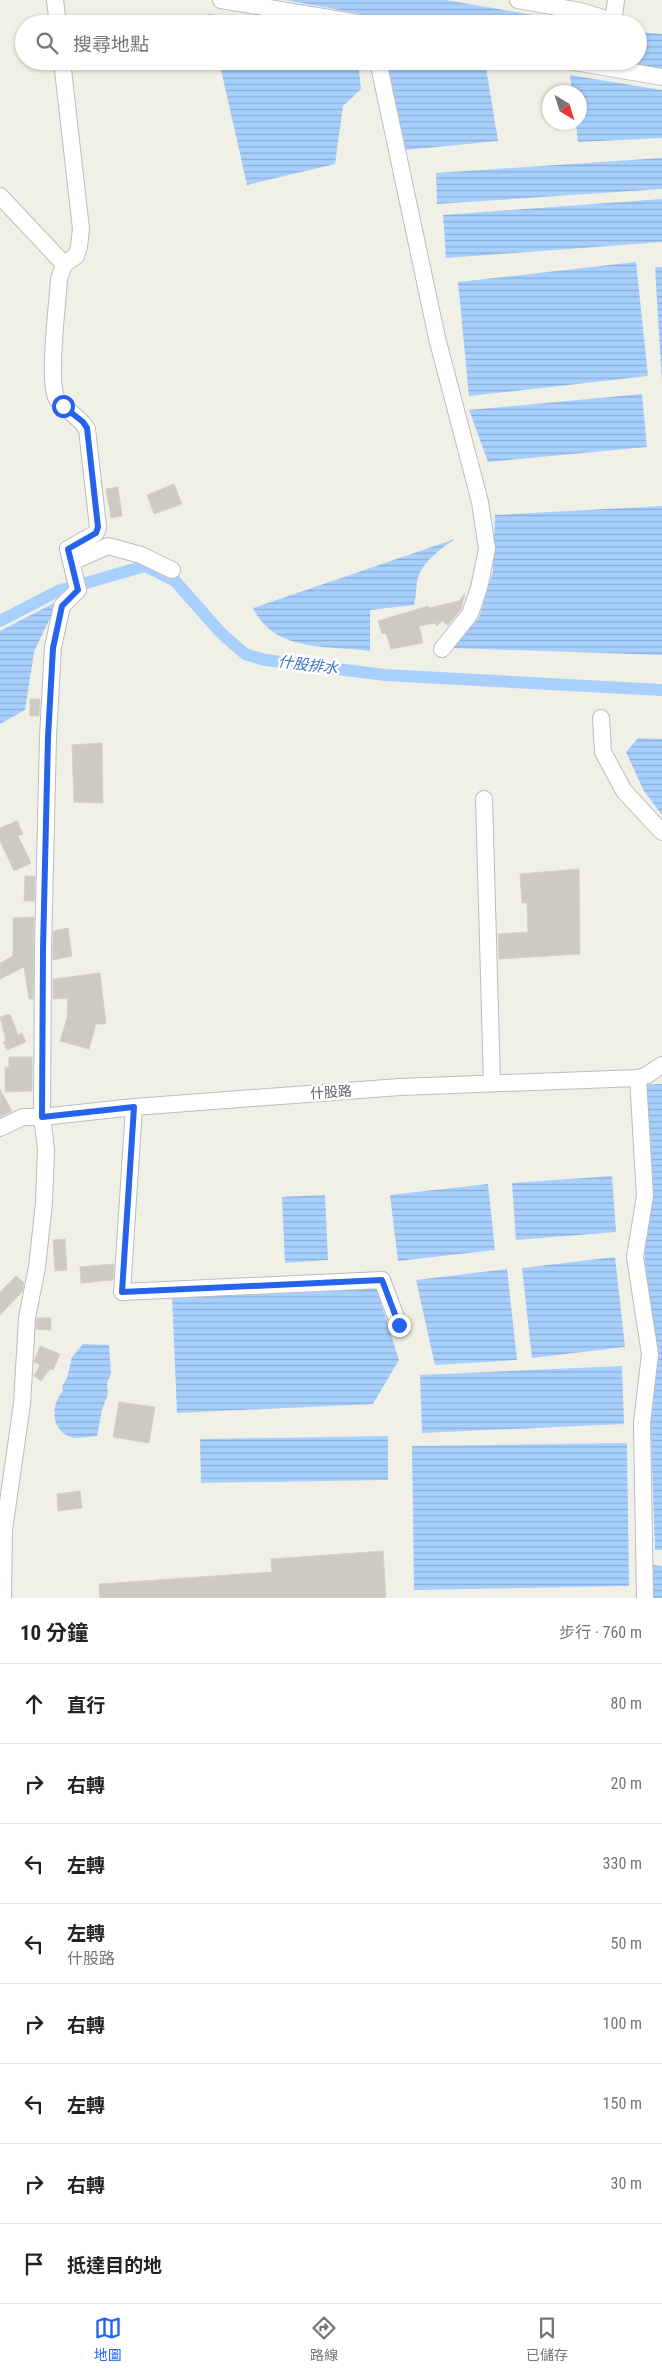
<!DOCTYPE html>
<html lang="zh-TW">
<meta charset="utf-8">
<style>
body{margin:0;font-family:"Roboto Condensed","Noto Sans TC",sans-serif;background:#f2f2f2;color:#222}
.compass{position:absolute;left:542px;top:85px;width:45px;height:45px;border-radius:50%;background:#fff;box-shadow:0 1px 4px #0004;rotate:142deg}
.stop{position:absolute;width:15px;height:15px;margin:-11px;border:4px solid #2563eb;border-radius:50%;background:#fff}
.stop.end{background:#2563eb;border-color:#fff;box-shadow:0 1px 5px #0008}
.list{margin:0;padding:0;list-style:none}
h2{display:flex;justify-content:space-between;align-items:center;height:65px;margin:0;padding:0 20px;font-size:21px}
h2 small{font-size:16px;font-weight:400;color:#767676}
.list li{display:grid;grid-template-columns:32px 1fr auto;gap:15px;align-items:center;box-sizing:border-box;height:80px;padding:0 20px;border-top:1px solid #e0e0e0}
.list b{display:block;font-size:19px;white-space:nowrap}
.list p{margin:0;font-size:16px;white-space:nowrap;color:#767676}
.list em{font-size:16px;font-style:normal;color:#767676}
.icon{flex:none;width:28px;height:28px;fill:none;stroke:currentColor;stroke-width:2;stroke-linecap:round;stroke-linejoin:round}
.map{position:relative;flex:none;width:662px;height:1598px;overflow:hidden}
.search{position:absolute;background:#fff;box-shadow:0 1px 4px #0004;left:15px;right:15px;top:15px;height:55px;display:flex;align-items:center;gap:12px;box-sizing:border-box;padding:0 18px;border-radius:28px;color:#767676;font-size:19px}
.sheet{height:705px;background:#fff}
nav{display:flex;justify-content:space-around;align-items:center;box-sizing:border-box;height:70px;border-top:1px solid #e0e0e0;background:#fff;font-size:14px;color:#767676}
nav a{display:grid;justify-items:center;gap:2px}
nav .on{color:#2563eb}
.map>svg:first-child{display:block}
.water{fill:url(#water-rules)}
.lines{fill:none;stroke-linecap:round;stroke-linejoin:round}
.canal{stroke:#a8d0ff;stroke-width:12}
.building{fill:#cccac3;stroke:#d6d2c3}
.minor-casing{stroke:#babdc2;stroke-width:18}
.minor{stroke:#fff;stroke-width:16}
.route{stroke:#2563eb;stroke-width:6}
.labels{text-anchor:middle;stroke-width:5;stroke-linejoin:round;paint-order:stroke}
.street-label{font-size:14px;fill:#5d6168;stroke:#fff}
.water-label{font-size:15px;font-style:italic;fill:#3c71c6;stroke:#fff}
</style>
<div class="map">
<svg width="662" height="1598" viewBox="0 0 662 1598">
<defs>
<pattern id="water-rules" width="6" height="5" patternUnits="userSpaceOnUse" patternTransform="scale(1.25)"><rect width="6" height="5" fill="#a8d0ff"/><path d="M0 2.5h6" fill="none" stroke="#8cacd2"/></pattern>
</defs>
<rect width="100%" height="100%" fill="#f1f0e6"/>
<path class="water" d="M285,0H446L586,24H416Z
M208,14L298,24H210Z
M638,32L662,34V68L616,61H638Z
M219,61H358L361,89L343,106L335,164L247,185Z
M387,61H485L498,141L405,150Z
M570,75L662,90V138L578,142L576,123L580,122V92H572Z
M662,158V189L437,204L436,173Z
M662,199V242L446,258L443,215Z
M636,262L648,376L469,396L458,282Z
M655,267H662V384Z
M642,394L647,447L488,462L469,410Z
M662,506V655L452,648L479,618L493,571L495,515Z
M455,539C441,549 420,563 417,582C416,590 416,597 414,605L370,610V651C328,645 275,653 253,608Z
M58,601L34,652L25,710L0,724V631Z
M638,738L662,739V815L644,791L626,752Z
M662,1084V1550H655L639,1085Z
M612,1176L616,1232L516,1240L512,1183Z
M488,1184L495,1250L398,1261L390,1195Z
M325,1195L328,1260L285,1263L282,1197Z
M615,1257L625,1347L532,1358L522,1268Z
M507,1269L517,1360L435,1365L416,1280Z
M376,1287L399,1360L373,1404L177,1413L172,1296Z
M83,1344L109,1345L111,1374L107,1383L108,1394L102,1410L97,1436C88,1437 75,1440 66,1435C50,1425 52,1403 63,1391L62,1386L67,1378L72,1357Z
M622,1366L624,1424L422,1433L420,1375Z
M388,1436V1480L201,1483L200,1439Z
M627,1443L629,1586L414,1590L412,1446Z
M652,1565L662,1566V1598H654Z"/>
<g class="lines">
<path class="canal" d="M0,621L58,591L145,566L175,581L221,633L245,654L265,660L385,675L662,690"/>
</g>
<path class="building" d="M174,484L182,504L154,514L147,495Z
M118,487L122,516L111,518L106,489Z
M465,593L461,609L448,625L442,621L437,626L434,623L419,626L423,643L391,649L386,633L382,634L378,621L428,606L429,608L459,601Z
M30,699H40L39,716H30Z
M102,743L103,803L74,802L72,745Z
M17,821L23,834L18,836L31,863L14,871L0,841V828Z
M579,869L580,954L499,959L498,934L528,932L527,903H522L520,874Z
M25,876H35L34,901H24Z
M34,917L33,999H29L24,967L0,979V963L13,956V918Z
M68,928L72,956L53,960V931Z
M100,973L106,1024H96L89,1049L60,1041L67,1018L68,998L53,999V979Z
M10,1014L18,1035L22,1033L26,1042L7,1050L3,1042L6,1041L0,1017Z
M9,1057H32V1091L5,1092V1067H9Z
M0,1089L12,1111L0,1117Z
M65,1239L67,1270L55,1271L53,1240Z
M114,1264L113,1280L81,1283L80,1267Z
M16,1276L24,1283L22,1292L0,1315V1292Z
M37,1318H51V1330L36,1329Z
M40,1346L60,1354L53,1370L50,1369L41,1381L34,1376L40,1365L34,1362Z
M119,1402L155,1407L149,1443L113,1437Z
M80,1491L82,1508L58,1511L57,1494Z
M383,1551L386,1598H100L99,1584L272,1572L271,1559Z"/>
<g class="lines">
<defs>
<path id="minor" d="M55,0L58,24
M221,0L365,24
M518,0L580,11L613,21
M613,24L616,0
M378,61L437,338L480,502L487,549L479,588L470,614L442,649
M569,61L662,77
M0,196L64,264
M72,562L108,546L141,555L172,570
M601,718L603,752L624,791L662,832
M484,799L492,1083
M638,1078L645,1196L635,1257L650,1354L642,1423L645,1598
M134,1107L122,1292L382,1280L399,1325
M0,1128L23,1117H42L134,1107L400,1087L638,1078L647,1075L662,1065
M3,1598L4,1530L22,1404L27,1318L37,1267L44,1203L46,1149L42,1117L43,949L48,737L53,647L62,606L78,590L68,549L96,533L98,527L87,429C79,416 65,411 57,399C47,383 58,301 59,279L64,264L76,256L79,247L81,229L62,61"/>
</defs>
<use href="#minor" class="minor-casing"/>
<use href="#minor" class="minor"/>
</g>
<g class="lines">
<path class="route" d="M63,406L83,422L87,428L98,527L96,533L68,549L78,590L62,606L53,648L48,737L43,949L42,1117L134,1107L122,1292L382,1280L399,1325"/>
</g>
<g class="labels">
<g class="street-label">
<text transform="translate(331 1092) rotate(-4)" y="5">什股路</text>
</g>
<g class="water-label">
<text transform="translate(308 665) rotate(7)" y="5">什股排水</text>
</g>
</g>
</svg>
<svg class="compass" viewBox="-18 -18 36 36"><path d="M0-13l5 13h-10z" fill="#e53935"/><path d="M0 13l5-13h-10z" fill="#767676"/></svg>
<div class="stop" style="left:63px;top:406px"></div>
<div class="stop end" style="left:399px;top:1325px"></div>
<div class="search"><svg class="icon" aria-label="search" viewBox="0 0 24 24"><circle cx="10" cy="10" r="6"/><path d="M15 15l6 6"/></svg>搜尋地點</div>
</div>
<section class="sheet">
<h2>10 分鐘<small>步行 · 760 m</small></h2>
<ul class="list">
<li><svg class="icon" aria-label="ahead" viewBox="0 0 24 24"><path d="M12 20V5M6 11l6-6 6 6"/></svg><div><b>直行</b></div><em>80 m</em></li>
<li><svg class="icon" aria-label="right" viewBox="0 0 24 24"><path d="M7 20v-9h11M14 6l5 5-5 5"/></svg><div><b>右轉</b></div><em>20 m</em></li>
<li><svg class="icon" aria-label="left" viewBox="0 0 24 24"><path d="M17 20v-9H6M10 6l-5 5 5 5"/></svg><div><b>左轉</b></div><em>330 m</em></li>
<li><svg class="icon" aria-label="left" viewBox="0 0 24 24"><path d="M17 20v-9H6M10 6l-5 5 5 5"/></svg><div><b>左轉</b><p>什股路</p></div><em>50 m</em></li>
<li><svg class="icon" aria-label="right" viewBox="0 0 24 24"><path d="M7 20v-9h11M14 6l5 5-5 5"/></svg><div><b>右轉</b></div><em>100 m</em></li>
<li><svg class="icon" aria-label="left" viewBox="0 0 24 24"><path d="M17 20v-9H6M10 6l-5 5 5 5"/></svg><div><b>左轉</b></div><em>150 m</em></li>
<li><svg class="icon" aria-label="right" viewBox="0 0 24 24"><path d="M7 20v-9h11M14 6l5 5-5 5"/></svg><div><b>右轉</b></div><em>30 m</em></li>
<li><svg class="icon" aria-label="arrive" viewBox="0 0 24 24"><path d="M6 21V4h12l-3 4 3 4H6"/></svg><div><b>抵達目的地</b></div></li>
</ul>
</section>
<nav>
<a class="on"><svg class="icon" aria-label="map" viewBox="0 0 24 24"><path d="M3 6l6-2 6 2 6-2v14l-6 2-6-2-6 2zM9 4v14M15 6v14"/></svg>地圖</a>
<a><svg class="icon" aria-label="directions" viewBox="0 0 24 24"><path d="M12 3l9 9-9 9-9-9zM9 14v-3h6M13 9l2 2-2 2"/></svg>路線</a>
<a><svg class="icon" aria-label="saved" viewBox="0 0 24 24"><path d="M7 4h10v16l-5-4-5 4z"/></svg>已儲存</a>
</nav>
